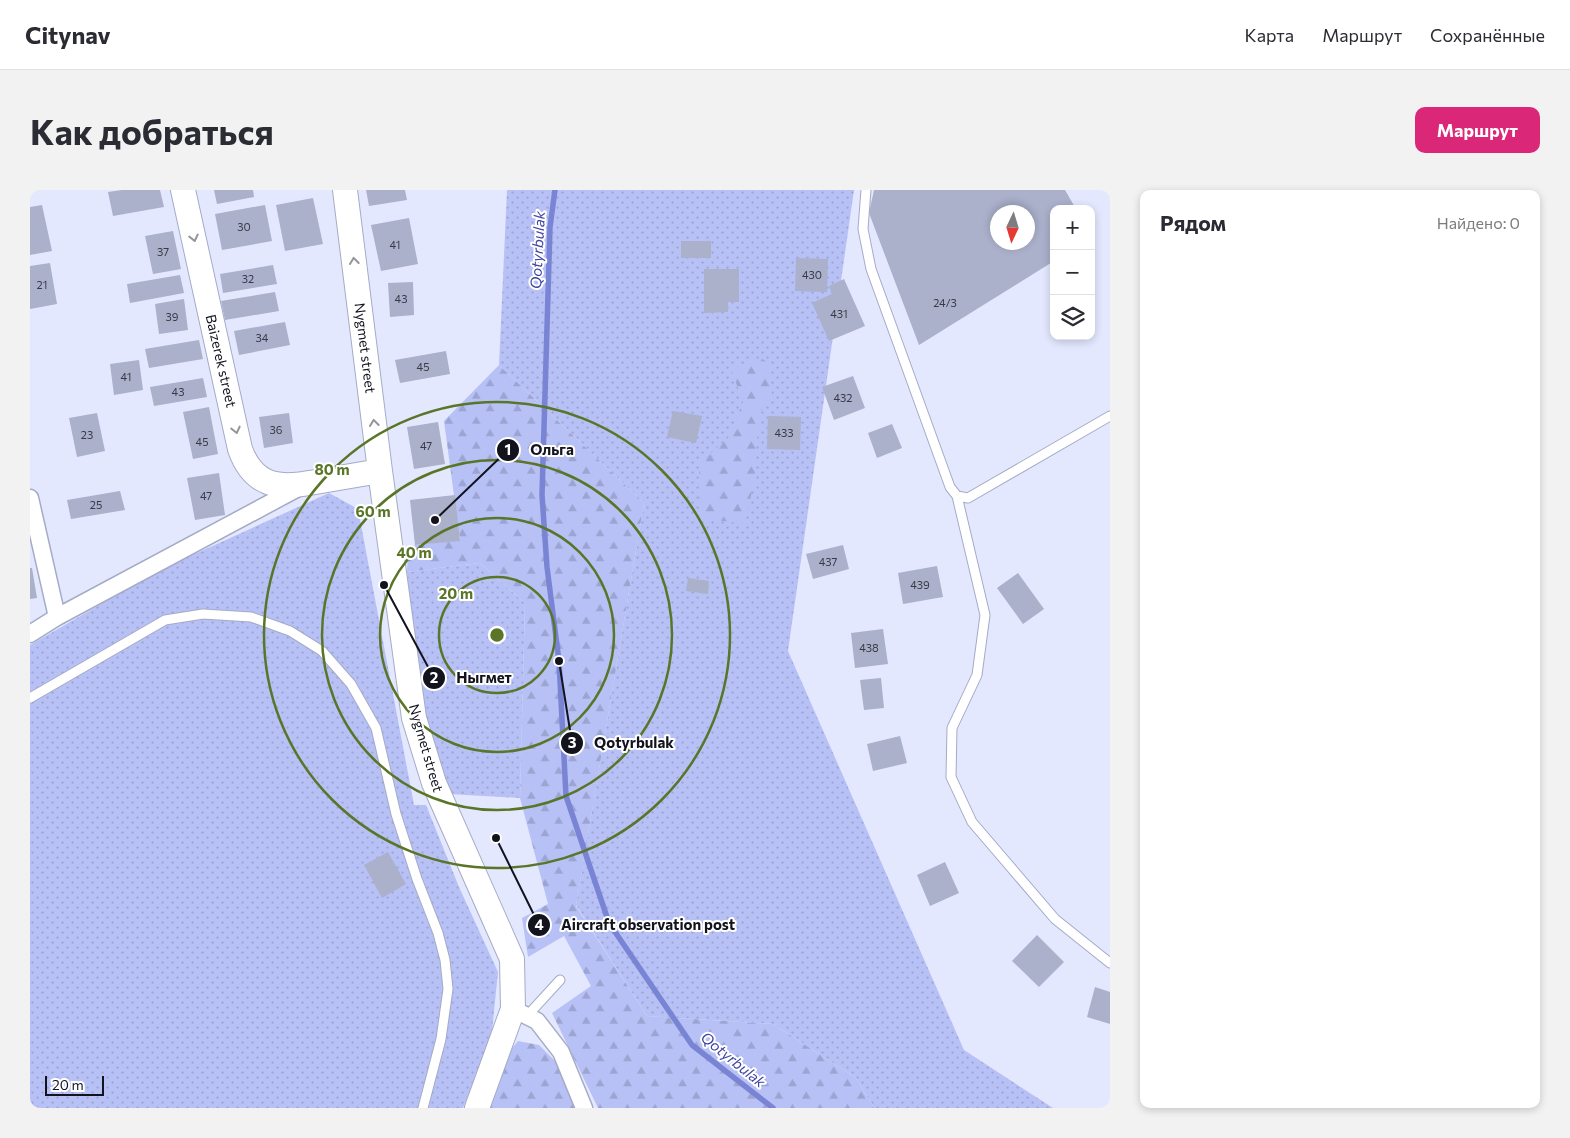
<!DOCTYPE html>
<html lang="ru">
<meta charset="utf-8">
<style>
body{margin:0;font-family:Commissioner,sans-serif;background:#f2f2f3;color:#2b2b33}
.controls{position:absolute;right:15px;top:15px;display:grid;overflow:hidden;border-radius:10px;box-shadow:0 2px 8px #0003}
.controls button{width:45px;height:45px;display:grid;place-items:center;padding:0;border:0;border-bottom:1px solid #e1e1e2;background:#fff;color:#2b2b33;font:25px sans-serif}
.compass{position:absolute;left:960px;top:15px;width:45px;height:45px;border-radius:50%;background:#fff;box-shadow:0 2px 8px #0003;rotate:184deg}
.scale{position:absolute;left:15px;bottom:12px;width:59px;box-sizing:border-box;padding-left:5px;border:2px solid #12131d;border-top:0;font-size:14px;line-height:18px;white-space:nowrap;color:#12131d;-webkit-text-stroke:4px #fff;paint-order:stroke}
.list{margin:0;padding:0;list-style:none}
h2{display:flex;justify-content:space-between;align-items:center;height:65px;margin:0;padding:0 20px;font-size:21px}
h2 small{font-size:16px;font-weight:400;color:#7c7c81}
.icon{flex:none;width:28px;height:28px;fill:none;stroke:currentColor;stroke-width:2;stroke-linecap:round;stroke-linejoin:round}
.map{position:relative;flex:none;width:1080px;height:918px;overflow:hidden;border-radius:10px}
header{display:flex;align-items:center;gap:30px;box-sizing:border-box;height:70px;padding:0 25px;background:#fff;border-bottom:1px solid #e1e1e2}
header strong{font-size:24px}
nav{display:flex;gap:28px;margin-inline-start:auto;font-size:18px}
.intro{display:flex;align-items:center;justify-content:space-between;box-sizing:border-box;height:120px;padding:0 30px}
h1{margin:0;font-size:35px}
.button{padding:12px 22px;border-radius:10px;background:#db2777;color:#fff;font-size:18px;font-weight:700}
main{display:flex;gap:30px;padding:0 30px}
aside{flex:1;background:#fff;border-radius:10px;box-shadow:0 2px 8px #0003}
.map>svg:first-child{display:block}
.green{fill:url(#green-dots)}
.forest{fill:url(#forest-firs)}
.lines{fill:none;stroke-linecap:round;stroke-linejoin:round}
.stream{stroke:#7984d4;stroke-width:5.5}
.building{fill:#abb0cb;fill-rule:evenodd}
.service-casing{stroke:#a5abc6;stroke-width:11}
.minor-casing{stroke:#a5abc6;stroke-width:19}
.secondary-casing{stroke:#a5abc6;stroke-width:26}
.service{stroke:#fff;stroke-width:9}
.minor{stroke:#fff;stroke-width:16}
.secondary{stroke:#fff;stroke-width:24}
.oneway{stroke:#949599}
.ring{fill:none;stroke:#5a7528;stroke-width:2.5}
.labels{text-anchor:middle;stroke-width:4;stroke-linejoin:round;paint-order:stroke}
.number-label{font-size:11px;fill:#383a48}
.street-label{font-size:14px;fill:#12131d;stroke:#fff}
.water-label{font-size:15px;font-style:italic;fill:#3f43a2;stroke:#fff}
.centre{fill:#5a7528;stroke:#fff;stroke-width:2.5}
.ring-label{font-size:15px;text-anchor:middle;font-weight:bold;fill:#5a7528;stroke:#fff;stroke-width:4;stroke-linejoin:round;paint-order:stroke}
.leader{fill:none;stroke:#12131d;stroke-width:2}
.callout-dot{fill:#12131d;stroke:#fff;stroke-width:2}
.mark-label{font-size:15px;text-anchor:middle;font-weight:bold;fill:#fff}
.callout-label{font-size:15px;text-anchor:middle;font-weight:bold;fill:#12131d;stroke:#fff;stroke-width:4;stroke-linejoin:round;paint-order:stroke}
</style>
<header>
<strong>Citynav</strong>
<nav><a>Карта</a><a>Маршрут</a><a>Сохранённые</a></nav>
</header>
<div class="intro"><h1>Как добраться</h1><a class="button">Маршрут</a></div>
<main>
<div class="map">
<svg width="1080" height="918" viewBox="0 0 1080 918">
<defs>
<pattern id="green-dots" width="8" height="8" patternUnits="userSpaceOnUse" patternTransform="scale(1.25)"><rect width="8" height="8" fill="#b7c1f5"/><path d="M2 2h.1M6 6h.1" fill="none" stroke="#9ca5d2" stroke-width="1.8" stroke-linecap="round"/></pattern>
<pattern id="forest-firs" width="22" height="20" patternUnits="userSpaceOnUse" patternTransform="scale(1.25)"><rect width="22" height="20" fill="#b7c1f5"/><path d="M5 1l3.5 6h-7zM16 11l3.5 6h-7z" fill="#9ca5d2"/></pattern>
</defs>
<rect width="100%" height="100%" fill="#e3e8ff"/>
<path class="green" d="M477,0H824L758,461L934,860L1023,918H844L826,888L743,834L617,826L546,715L614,313L469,175Z
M299,303L328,319L384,615H396L429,697L468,782L462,841L433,918H0V455L134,378Z
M450,373L495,413L490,608L419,604L390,522L377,382Z"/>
<path class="forest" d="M731,168L739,173L742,206L732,217L724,268L725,287L715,334L670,328L669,274L698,248L713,212L701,179Z
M469,175L614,313L546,716L617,826L743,834L826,888L844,918H568L522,823L561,796L534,746L498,767L492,728L518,714L490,608L495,413L450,373L377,382L378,356L430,350L414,231Z
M488,851L509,855L526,872L547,918H457L478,863Z"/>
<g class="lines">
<path class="stream" d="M525,0L520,37L512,305L517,377L529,471L536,606L579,733L662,855L743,918"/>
</g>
<path class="building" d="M92,0H130L134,17L83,26L78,2Z
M184,0H223L224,7L187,14Z
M336,0H375L377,10L339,16Z
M844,0H1035L1046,19H1024V71L889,155L839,23ZM968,22H998V52H968Z
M283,8L293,54L255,61L246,15Z
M12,15L22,61L0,65V17Z
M235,15L242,51L192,60L185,24Z
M379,28L388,74L351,81L341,35Z
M143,41L151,79L123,84L115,46Z
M651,51H681V68H651Z
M766,68L798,69L797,102L765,101Z
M20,73L27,114L0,119V76Z
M243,75L247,94L193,103L190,84Z
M674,79H709V112H698V122L674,123Z
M150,85L154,103L100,113L97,94Z
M814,89L835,136L799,151L782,113L802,104L799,96Z
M383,92L384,125L360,127L358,93Z
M245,102L249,121L195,130L191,111Z
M154,109L158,140L129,144L125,114Z
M255,132L260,155L209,165L204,141Z
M169,150L173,169L119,178L115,159Z
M416,161L420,184L370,193L365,170Z
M109,170L113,200L84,205L80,174Z
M823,186L835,218L804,230L792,197Z
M173,188L177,207L124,216L120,197Z
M179,217L188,264L163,269L153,222Z
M643,221L672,226L666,253L637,247Z
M67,223L75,261L47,267L39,228Z
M259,223L263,253L234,258L229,227Z
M738,226L771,227L770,260L737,259Z
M408,232L415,274L384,279L377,237Z
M862,234L872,258L847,268L838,243Z
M189,283L195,325L165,330L157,288Z
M90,301L95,320L41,329L37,310Z
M425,305L430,351L385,355L380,310Z
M813,355L819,379L783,389L776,364Z
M907,376L913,407L873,414L868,383Z
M0,378H2L7,408L0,409Z
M988,383L1014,419L993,434L967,398Z
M658,388L679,391L678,404L656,401Z
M853,439L858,474L825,478L821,443Z
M851,488L854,518L834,520L830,490Z
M870,546L877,573L843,581L837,554Z
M358,662L376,694L352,708L334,675Z
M915,672L929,703L900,716L887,685Z
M1007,745L1034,772L1009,797L982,771Z
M1065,797L1080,802V834L1057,827Z"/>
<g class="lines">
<defs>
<path id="service" d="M836,0L833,39L841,79L920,297L927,306L938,308L1080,226
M927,306L955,425L947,485L922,538L921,587L942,632L1025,729L1080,773
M0,508L135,430L173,424L221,427L260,441L292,461L321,494L346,538L366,624L387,689L408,743L415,770L418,799L411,849L393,918
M497,826L530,790"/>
<path id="minor" d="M0,308L27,427
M0,444L27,427L270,297
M483,819L507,831L531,862L554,918"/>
<path id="secondary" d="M153,0L210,259C226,304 258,297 297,290C314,287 332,284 350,281
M315,0L350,281L384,528L404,593L482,769L483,819L447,918"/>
</defs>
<use href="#service" class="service-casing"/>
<use href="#minor" class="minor-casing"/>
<use href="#secondary" class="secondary-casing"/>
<use href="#service" class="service"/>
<use href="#minor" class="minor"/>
<use href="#secondary" class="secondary"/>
</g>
<defs><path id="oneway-chevron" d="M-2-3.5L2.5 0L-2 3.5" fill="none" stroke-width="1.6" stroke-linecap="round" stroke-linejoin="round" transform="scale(1.25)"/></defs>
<g class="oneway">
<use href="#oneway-chevron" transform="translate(164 48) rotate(77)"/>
<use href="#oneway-chevron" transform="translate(324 71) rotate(-97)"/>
<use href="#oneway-chevron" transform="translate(344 233) rotate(-97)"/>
<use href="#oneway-chevron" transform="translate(206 240) rotate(77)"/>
</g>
<g class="ring">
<circle cx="467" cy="445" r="58"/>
<circle cx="467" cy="445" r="117"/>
<circle cx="467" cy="445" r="175"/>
<circle cx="467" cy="445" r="233"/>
</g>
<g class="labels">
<g class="number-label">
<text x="214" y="41">30</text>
<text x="365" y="59">41</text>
<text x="133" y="66">37</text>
<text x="782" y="89">430</text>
<text x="218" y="93">32</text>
<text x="12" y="99">21</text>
<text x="371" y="113">43</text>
<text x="915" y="117">24/3</text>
<text x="809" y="128">431</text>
<text x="142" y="131">39</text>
<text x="232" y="152">34</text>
<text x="393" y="181">45</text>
<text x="96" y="191">41</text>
<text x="148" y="206">43</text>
<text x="813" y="212">432</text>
<text x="246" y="244">36</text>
<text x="754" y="247">433</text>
<text x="57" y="249">23</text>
<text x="172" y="256">45</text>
<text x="396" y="260">47</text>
<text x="176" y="310">47</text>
<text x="66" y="319">25</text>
<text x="798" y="376">437</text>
<text x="890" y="399">439</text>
<text x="839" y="462">438</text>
</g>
<g class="street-label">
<text transform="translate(335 158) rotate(83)" y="5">Nygmet street</text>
<text transform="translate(191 171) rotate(77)" y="5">Baizerek street</text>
<text transform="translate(396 558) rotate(74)" y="5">Nygmet street</text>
</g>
<g class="water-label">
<text transform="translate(508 60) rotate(-87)" y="5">Qotyrbulak</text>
<text transform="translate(703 870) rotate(39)" y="5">Qotyrbulak</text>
</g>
</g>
<circle cx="467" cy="445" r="8" class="centre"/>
<g class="ring-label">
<text x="302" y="285">80 m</text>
<text x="343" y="327">60 m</text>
<text x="384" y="368">40 m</text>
<text x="426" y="409">20 m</text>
</g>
<path class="leader" d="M405 330L478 260M354 395L404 488M529 471L542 553M466 648L509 735"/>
<g class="callout-dot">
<circle cx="405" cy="330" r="5"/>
<circle cx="354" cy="395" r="5"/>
<circle cx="529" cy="471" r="5"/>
<circle cx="466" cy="648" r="5"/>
<circle cx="478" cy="260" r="12"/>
<circle cx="404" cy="488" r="12"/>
<circle cx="542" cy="553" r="12"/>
<circle cx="509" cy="735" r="12"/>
</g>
<g class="mark-label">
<text x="478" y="265">1</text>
<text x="404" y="493">2</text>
<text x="542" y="558">3</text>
<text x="509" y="740">4</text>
</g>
<g class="callout-label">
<text x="522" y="265">Ольга</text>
<text x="454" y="493">Ныгмет</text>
<text x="604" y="558">Qotyrbulak</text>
<text x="618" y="740">Aircraft observation post</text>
</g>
</svg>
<div class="controls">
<button>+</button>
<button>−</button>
<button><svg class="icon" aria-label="layers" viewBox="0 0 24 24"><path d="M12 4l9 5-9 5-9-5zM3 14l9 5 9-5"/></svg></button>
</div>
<svg class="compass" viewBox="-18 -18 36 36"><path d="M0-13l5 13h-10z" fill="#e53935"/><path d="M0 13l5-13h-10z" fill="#7c7c81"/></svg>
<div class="scale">20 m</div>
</div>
<aside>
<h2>Рядом<small>Найдено: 0</small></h2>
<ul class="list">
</ul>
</aside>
</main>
